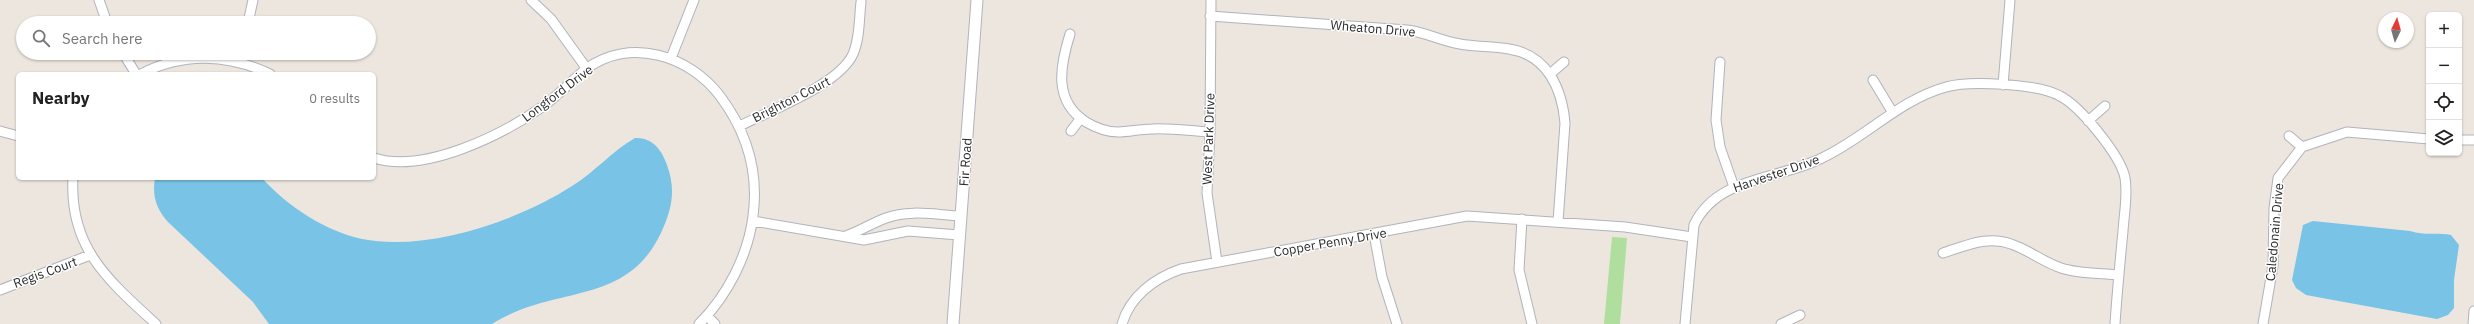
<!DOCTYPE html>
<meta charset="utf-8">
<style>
body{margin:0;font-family:"IBM Plex Sans",sans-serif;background:#f2f2f2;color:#222}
.controls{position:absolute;right:12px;top:12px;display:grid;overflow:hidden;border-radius:6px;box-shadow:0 1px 3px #0004}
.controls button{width:36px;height:36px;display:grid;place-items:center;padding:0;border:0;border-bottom:1px solid #e0e0e0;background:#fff;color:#222;font:20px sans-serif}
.compass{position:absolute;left:2378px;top:12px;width:36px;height:36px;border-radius:50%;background:#fff;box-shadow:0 1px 3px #0004;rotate:5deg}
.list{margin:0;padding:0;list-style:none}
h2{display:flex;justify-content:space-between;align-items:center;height:52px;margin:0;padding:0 16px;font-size:17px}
h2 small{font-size:13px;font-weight:400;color:#767676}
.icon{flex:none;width:22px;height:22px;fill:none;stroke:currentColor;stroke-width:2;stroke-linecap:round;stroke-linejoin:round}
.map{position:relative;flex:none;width:2474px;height:324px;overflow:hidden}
.search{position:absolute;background:#fff;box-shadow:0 1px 3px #0004;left:16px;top:16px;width:360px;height:44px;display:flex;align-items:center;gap:10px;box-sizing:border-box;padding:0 14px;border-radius:22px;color:#767676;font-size:15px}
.panel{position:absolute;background:#fff;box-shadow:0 1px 3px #0004;left:16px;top:72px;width:360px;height:108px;border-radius:6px}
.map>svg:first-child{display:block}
.green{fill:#b0de9e}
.water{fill:#78c3e6}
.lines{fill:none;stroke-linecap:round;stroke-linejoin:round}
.minor-casing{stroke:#b1b3bd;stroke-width:11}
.tertiary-casing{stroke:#b1b3bd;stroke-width:13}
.minor{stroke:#fff;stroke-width:9}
.tertiary{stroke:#fff;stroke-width:11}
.labels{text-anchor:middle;stroke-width:3;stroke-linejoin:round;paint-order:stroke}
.street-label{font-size:13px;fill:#2b2b2b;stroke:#fff}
</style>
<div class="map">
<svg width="2474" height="324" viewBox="0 0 2474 324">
<rect width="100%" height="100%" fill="#ece6de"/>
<path class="green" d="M1612,237L1627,238L1620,324H1604Z"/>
<path class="water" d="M635,138C652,137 662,150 667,165C675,187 673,205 664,226C630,309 556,283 492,324H269L253,302L168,222C156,208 152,196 155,178H262C287,206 325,231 362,239C427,252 518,221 572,186C595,172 612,151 635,138Z
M2313,221L2410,231C2425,236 2436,232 2451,235L2459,245L2454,280V308L2448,315L2437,319L2306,295L2296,288L2292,280L2303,225Z"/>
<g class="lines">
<defs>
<path id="minor" d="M99,0L107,23
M531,0L551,19L587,69
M1211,0L1210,132L1207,193L1217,262
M1210,16L1407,30C1425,32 1441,41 1460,44C1476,47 1492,46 1509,49C1547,55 1562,88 1565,123L1558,222
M248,23L253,0
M1070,34C1060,66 1053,101 1086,122C1096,128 1106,132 1118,132C1129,132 1140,129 1152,129C1171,128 1191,131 1210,132
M123,53L136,74
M671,58L694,0
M1720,62L1716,120L1720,147L1734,187
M141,74C183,52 228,54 270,74
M1550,74L1564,62
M1873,80L1893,113
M2003,85L2010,0
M2088,121L2105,106
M740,126C770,110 839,85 853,54C860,38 859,19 861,2
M0,131L18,136
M1071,131L1081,118
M2289,136L2302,147
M2459,140H2474
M2302,147L2347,132L2429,139
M374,158C424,174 502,135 542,107C558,96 571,81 586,69C630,37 689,55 720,96C747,132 759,171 753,216C748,256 727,296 699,324
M73,178C69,248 109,281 156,324
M1522,219L1519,270L1532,324
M753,221L864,240L908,231L959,235
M1374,234L1382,277L1397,324
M846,236C860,231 872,223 886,218C910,209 936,215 961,216
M1943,253C1965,246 1988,235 2011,244C2029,250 2043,262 2061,268C2079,274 2100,273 2119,275
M0,290L90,255
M707,316L715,324
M1122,324C1130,296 1155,278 1181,269L1467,216L1625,227L1692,237
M1685,324L1694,225C1717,176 1779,180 1822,158C1865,138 1899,100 1946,87C1969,80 2039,84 2060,96C2080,106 2121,156 2125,178C2128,195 2124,214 2123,231C2120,262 2117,293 2115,324
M1781,324L1800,315
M2263,324L2273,266L2274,208L2278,178L2302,147
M2473,324L2474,311"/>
<path id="tertiary" d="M953,324L977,0"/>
</defs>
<use href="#minor" class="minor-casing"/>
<use href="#tertiary" class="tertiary-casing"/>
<use href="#minor" class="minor"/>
<use href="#tertiary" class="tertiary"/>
</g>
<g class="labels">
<g class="street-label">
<text transform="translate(1373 28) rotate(5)" y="5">Wheaton Drive</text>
<text transform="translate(557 93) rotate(-37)" y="5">Longford Drive</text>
<text transform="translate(791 99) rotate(-27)" y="5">Brighton Court</text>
<text transform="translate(1208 139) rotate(-88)" y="5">West Park Drive</text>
<text transform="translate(965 162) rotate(-86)" y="5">Fir Road</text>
<text transform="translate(1776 173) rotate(-19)" y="5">Harvester Drive</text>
<text transform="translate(2274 232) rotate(-85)" y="5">Caledonain Drive</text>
<text transform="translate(1330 242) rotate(-10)" y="5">Copper Penny Drive</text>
<text transform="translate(45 272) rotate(-20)" y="5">Regis Court</text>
</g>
</g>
</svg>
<div class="controls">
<button>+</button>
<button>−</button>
<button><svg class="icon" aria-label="locate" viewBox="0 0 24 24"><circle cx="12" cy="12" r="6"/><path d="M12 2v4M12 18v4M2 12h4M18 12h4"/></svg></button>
<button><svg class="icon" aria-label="layers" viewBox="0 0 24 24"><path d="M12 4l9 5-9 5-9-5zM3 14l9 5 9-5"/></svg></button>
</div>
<svg class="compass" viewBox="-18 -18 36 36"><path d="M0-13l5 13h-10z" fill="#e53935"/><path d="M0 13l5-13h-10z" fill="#767676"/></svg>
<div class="search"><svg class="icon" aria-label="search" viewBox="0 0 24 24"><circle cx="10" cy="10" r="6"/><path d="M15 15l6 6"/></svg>Search here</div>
<section class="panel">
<h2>Nearby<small>0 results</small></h2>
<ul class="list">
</ul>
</section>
</div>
